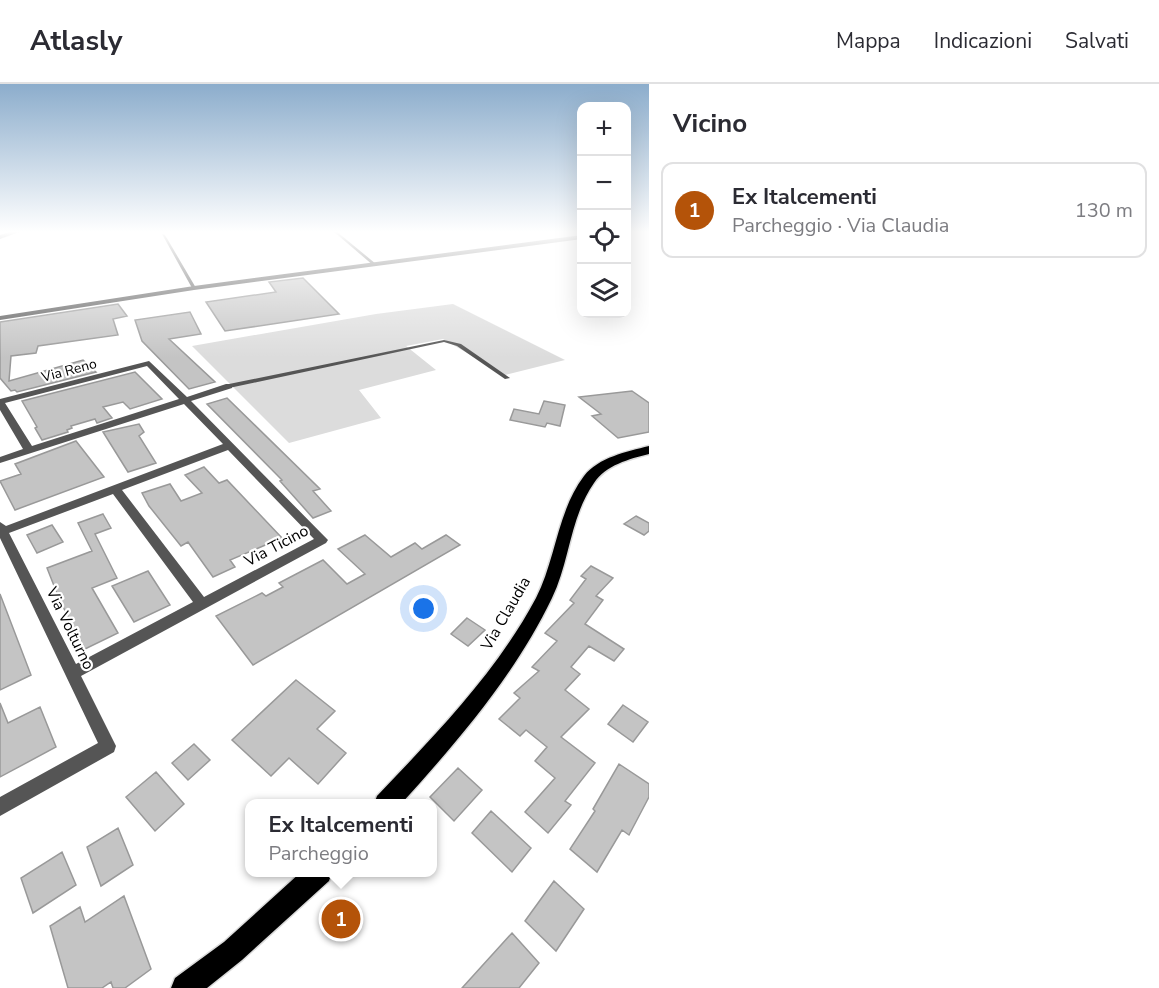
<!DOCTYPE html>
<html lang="it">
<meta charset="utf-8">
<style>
body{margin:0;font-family:"Nunito Sans",sans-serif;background:#f7f7f7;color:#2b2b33}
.controls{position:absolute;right:18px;top:18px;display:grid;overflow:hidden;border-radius:12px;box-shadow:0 6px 24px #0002}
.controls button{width:54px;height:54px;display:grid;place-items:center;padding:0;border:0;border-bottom:2px solid #e1e1e2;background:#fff;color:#2b2b33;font:30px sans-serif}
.you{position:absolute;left:424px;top:525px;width:21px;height:21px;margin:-15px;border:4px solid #fff;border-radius:50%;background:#1a73e8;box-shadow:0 0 0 9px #1a73e833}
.badge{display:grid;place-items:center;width:39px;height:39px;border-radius:50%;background:#b45309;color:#fff;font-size:20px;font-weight:700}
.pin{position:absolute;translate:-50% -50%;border:3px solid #fff;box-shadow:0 2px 6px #0006}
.popup{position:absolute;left:245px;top:715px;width:192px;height:78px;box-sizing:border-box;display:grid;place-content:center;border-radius:12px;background:#fff;filter:drop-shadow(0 2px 4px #0005);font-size:20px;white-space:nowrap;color:#7c7c81}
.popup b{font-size:22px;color:#2b2b33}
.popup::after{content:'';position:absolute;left:50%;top:100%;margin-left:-12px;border:12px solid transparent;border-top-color:#fff}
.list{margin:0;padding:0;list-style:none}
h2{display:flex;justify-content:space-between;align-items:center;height:78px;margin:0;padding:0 24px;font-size:26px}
h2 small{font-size:20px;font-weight:400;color:#7c7c81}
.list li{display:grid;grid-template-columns:39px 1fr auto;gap:18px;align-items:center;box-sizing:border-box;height:96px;margin:0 12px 12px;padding:0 12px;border:2px solid #e1e1e2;border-radius:12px}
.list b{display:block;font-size:22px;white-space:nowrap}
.list p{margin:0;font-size:20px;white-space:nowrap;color:#7c7c81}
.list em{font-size:20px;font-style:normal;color:#7c7c81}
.icon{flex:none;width:33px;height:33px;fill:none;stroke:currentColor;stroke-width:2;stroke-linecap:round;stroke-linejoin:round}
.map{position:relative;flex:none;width:649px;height:904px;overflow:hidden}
header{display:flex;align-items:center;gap:36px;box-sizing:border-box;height:84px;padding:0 30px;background:#fff;border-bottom:2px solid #e1e1e2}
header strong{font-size:28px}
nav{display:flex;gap:33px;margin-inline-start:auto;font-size:21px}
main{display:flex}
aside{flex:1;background:#fff}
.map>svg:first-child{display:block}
.green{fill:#dcdcdc}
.building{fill:#c4c4c4;stroke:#999;stroke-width:1.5}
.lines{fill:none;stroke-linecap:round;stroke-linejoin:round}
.primary-casing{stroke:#dbdbdb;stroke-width:3}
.service{fill:#555;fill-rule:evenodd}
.minor{fill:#555;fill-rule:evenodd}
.primary{fill:#000;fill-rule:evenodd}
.labels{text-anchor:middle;stroke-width:4.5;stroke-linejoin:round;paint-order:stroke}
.far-street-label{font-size:14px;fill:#000;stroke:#fff}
.street-label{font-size:16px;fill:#000;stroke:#fff}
</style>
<header>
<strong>Atlasly</strong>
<nav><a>Mappa</a><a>Indicazioni</a><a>Salvati</a></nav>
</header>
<main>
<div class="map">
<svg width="649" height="904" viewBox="0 0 649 904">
<rect width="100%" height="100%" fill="#fff"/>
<path class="green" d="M453,220L565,276L505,291L443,255L406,262L436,286L359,306L381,334L289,359L192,262L376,230Z"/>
<path class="building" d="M303,194L339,230L225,247L206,218L276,208L269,198Z
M118,220L127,232L113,235L118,251L38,262L36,269L11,272L9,297L83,276L96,288L17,308L15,306L11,307L0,294V238Z
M190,228L201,250L169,255L215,298L189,305L142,257L135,236Z
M135,288L162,315L130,325L123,318L103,323L112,334L97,339L95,335L71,342L72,344L67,346L68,348L42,356L35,344L37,343L22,317Z
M632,307L649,319V348L618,354L592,332L601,330L579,313Z
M227,314L320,405L313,407L331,427L313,434L280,397L282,396L207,320Z
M544,317L565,321L560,342L547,339L545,343L510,336L514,325L539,330Z
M139,340L144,348L139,352L156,379L128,388L103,348Z
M76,357L104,393L15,426L0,397L21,390L15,380Z
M204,383L219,399L227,396L282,454L230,476L235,483L213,493L188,458L181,462L149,422L142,409L170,400L181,417L202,409L185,391Z
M103,430L111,444L95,450L117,494L92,504L118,549L85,565L60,517L47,484L92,467L78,439Z
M636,432L649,439V447L644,451L624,440Z
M52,441L63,458L37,469L27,451Z
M365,451L391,473L415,459L422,465L446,451L460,461L253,581L216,532L262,509L266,512L283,503L279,499L323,476L347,500L365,490L338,465Z
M591,482L613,494L596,512L603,516L585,540L624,565L614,577L589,562L571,583L580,590L565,606L589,625L561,653L595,679L565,717L571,721L548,749L525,728L555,694L535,677L547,663L526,646L520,652L499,635L520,614L514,609L539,587L532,583L557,557L545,549L574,519L570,516L586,495L581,492Z
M148,487L170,521L134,538L112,502Z
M0,510L31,591L0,606Z
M467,534L485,546L468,562L451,550Z
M296,596L335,627L317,645L346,669L318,700L289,674L271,692L232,656Z
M0,619L8,639L40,623L56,663L0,693Z
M623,621L648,638L633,658L608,640Z
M194,660L210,676L188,696L172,679Z
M619,680L649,700V713L629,751L622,746L597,788L570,765L595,727L593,725Z
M458,684L482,706L454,737L430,713Z
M156,688L184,720L155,747L126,713Z
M491,727L531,764L512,788L472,749Z
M118,744L133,781L101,802L87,763Z
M62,768L76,801L33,829L21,794Z
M554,797L584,825L556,867L525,837Z
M124,812L151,885L125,904H113L111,898L102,904H68L50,842L80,823L85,838Z
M512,849L539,879L519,904H462Z"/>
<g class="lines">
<defs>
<path id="primary" d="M649,362V370C629,375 606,381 594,399C570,433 570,477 552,514C515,591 458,657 401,720H374L377,712C435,651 496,589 536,514C556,475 557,428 584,392C599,373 626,368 649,362Z
M301,788H332L329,797L242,876L207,904H171L175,894L224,858Z"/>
</defs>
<use href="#primary" class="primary-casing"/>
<path class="service" d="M336,147L376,180V182H374L333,147Z
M162,150L165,151L196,204L195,205L192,204Z
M444,256L461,260L510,294L505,295L457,262L444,258L229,304L226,302L229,300Z"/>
<path class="minor" d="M13,147H22L0,155V151Z
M582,151V155L194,206L0,236V232L194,202Z
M149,277L187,313L226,300H232V304L191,317L328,456L326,459L81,592L116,662L114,668L0,732V713L98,659L0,454V438L6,442L223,360L184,320L0,379V373L23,365L0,326V315ZM147,282L179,315L32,362L5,319ZM228,366L314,455L204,513L122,406ZM113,410L193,518L76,580L9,449Z"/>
<use href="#primary" class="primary"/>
</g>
<linearGradient id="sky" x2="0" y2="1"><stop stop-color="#8cadcc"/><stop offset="0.54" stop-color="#fff"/><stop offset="1" stop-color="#fff" stop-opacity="0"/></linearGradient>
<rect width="649" height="274" fill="url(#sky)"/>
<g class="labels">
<g class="far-street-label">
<text transform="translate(69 286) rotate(-15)" y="5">Via Reno</text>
</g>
<g class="street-label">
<text transform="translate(276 461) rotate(-28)" y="6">Via Ticino</text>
<text transform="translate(505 529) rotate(-60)" y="6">Via Claudia</text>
<text transform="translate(71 544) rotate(64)" y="6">Via Volturno</text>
</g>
</g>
</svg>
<div class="controls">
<button>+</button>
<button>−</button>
<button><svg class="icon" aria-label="locate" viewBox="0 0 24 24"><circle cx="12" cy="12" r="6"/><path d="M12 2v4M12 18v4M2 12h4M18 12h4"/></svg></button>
<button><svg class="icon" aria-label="layers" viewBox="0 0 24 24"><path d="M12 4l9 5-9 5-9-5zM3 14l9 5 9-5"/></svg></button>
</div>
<div class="you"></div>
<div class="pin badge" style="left:341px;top:835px">1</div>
<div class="popup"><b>Ex Italcementi</b>Parcheggio</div>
</div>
<aside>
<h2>Vicino<small></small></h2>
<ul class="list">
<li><span class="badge">1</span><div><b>Ex Italcementi</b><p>Parcheggio · Via Claudia</p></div><em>130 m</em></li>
</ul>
</aside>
</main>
